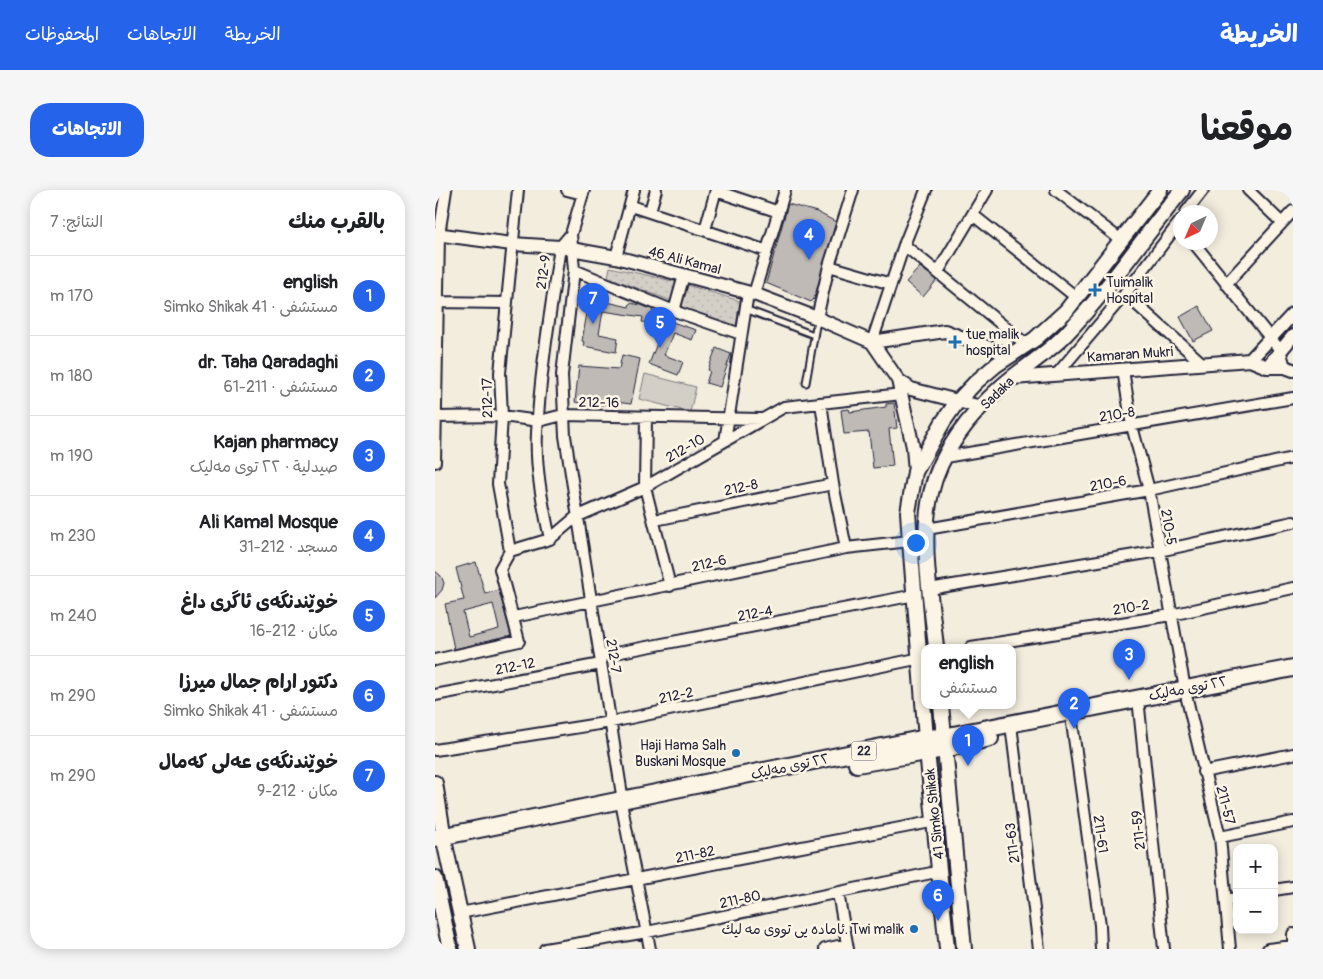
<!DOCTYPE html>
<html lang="ar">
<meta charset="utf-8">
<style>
body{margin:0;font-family:Pangolin,"Playpen Sans Arabic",sans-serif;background:#f6f6f6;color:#202124;direction:rtl}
.controls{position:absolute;right:15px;bottom:15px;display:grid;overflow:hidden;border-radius:10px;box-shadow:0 2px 12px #0003}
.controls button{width:45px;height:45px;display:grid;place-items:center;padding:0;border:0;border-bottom:1px solid #e0e0e0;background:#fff;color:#202124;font:25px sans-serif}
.compass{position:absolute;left:738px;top:15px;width:45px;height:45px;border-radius:50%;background:#fff;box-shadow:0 2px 12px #0003;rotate:224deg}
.you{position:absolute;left:480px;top:352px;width:18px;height:18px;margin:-12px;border:4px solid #fff;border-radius:50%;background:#1a73e8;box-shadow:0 0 0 8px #1a73e833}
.badge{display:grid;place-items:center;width:32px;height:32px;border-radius:50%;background:#2563eb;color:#fff;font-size:16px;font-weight:700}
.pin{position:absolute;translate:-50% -41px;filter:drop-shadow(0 1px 2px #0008)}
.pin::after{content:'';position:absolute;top:26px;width:18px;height:15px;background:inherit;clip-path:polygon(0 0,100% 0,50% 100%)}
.popup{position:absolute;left:486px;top:454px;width:95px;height:65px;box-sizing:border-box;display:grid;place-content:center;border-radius:10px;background:#fff;filter:drop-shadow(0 1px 4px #0005);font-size:16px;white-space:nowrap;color:#757577}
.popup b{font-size:19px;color:#202124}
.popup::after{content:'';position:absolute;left:50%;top:100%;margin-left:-10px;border:10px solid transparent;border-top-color:#fff}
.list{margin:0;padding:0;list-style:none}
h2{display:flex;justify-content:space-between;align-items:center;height:65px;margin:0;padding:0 20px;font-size:21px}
h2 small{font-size:16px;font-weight:400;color:#757577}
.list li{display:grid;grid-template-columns:32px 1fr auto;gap:15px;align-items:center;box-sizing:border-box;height:80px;padding:0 20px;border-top:1px solid #e0e0e0}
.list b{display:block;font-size:19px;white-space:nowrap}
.list p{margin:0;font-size:16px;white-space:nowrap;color:#757577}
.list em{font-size:16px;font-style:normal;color:#757577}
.map{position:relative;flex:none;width:858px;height:759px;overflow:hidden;direction:ltr;border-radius:20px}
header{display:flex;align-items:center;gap:30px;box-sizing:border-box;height:70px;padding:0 25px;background:#2563eb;color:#fff}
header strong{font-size:24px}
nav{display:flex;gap:28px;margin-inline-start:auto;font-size:18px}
.intro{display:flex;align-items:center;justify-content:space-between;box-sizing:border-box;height:120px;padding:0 30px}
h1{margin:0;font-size:35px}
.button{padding:12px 22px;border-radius:20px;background:#2563eb;color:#fff;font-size:18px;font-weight:700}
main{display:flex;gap:30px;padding:0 30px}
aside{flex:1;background:#fff;border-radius:20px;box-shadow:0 2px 12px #0003}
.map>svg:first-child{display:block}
.grass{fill:url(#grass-dots);stroke:#7b7880}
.garden{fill:#d4cfc6;stroke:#7b7880}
.building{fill:#bfbab6;stroke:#22223b;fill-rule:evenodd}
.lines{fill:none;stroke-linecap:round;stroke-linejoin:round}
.service-casing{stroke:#22223b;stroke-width:9}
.minor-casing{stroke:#22223b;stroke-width:14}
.tertiary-casing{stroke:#22223b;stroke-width:16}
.secondary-casing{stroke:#22223b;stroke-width:18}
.primary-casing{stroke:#22223b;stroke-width:20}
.service{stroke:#fcf5e5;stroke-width:5}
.minor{stroke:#fcf5e5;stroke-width:10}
.tertiary{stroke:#fcf5e5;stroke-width:12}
.secondary{stroke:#fcf5e5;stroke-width:14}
.primary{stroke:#fcf5e5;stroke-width:16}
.poi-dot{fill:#1f6fb2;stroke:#fcf5e5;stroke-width:2}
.labels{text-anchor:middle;stroke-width:5;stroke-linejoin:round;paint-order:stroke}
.shield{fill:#fcf5e5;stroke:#63616e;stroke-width:1}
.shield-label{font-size:12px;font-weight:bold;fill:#22223b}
.street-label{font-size:14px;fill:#22223b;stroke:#fcf5e5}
.poi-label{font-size:14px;fill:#22223b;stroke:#fcf5e5;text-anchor:start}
</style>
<header>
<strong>الخريطة</strong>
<nav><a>الخريطة</a><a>الاتجاهات</a><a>المحفوظات</a></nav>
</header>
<div class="intro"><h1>موقعنا</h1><a class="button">الاتجاهات</a></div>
<main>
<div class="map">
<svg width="858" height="759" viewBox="0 0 858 759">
<defs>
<pattern id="grass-dots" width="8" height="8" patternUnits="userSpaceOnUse" patternTransform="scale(1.25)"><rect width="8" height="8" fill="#d4cfc6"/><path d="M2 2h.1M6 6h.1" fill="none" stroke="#b6b1ab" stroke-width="1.8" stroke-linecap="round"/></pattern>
</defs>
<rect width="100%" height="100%" fill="#f3edde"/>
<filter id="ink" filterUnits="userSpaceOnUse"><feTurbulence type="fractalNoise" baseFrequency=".02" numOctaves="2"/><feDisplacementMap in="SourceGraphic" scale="10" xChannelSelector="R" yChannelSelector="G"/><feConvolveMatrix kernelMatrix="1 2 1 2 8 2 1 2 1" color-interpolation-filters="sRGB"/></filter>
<g filter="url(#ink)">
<path class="grass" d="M175,77L242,92L237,111L173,87Z
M252,95L305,111L301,136L245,117Z"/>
<path class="garden" d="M210,184L261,197L255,222L204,209Z"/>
<path class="building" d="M353,14L382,22L401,32L379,109L376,112L331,93Z
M485,77L502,90L488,107L471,92Z
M159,109L194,117L195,113L206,115L218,120L216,133L207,132L208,127L168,121L164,144L183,148L181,162L148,156L149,152L147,151L152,123H156Z
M764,116L778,141L758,151L745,127Z
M231,130L261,140L257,150L238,143L229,165L248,172L243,185L214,174Z
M281,158L296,164L285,197L271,193L275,181L273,180Z
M187,165L205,169L196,214L173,211V214L157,216L140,212L144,176L184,179Z
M459,213L462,238L454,239L458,276L438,278L434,242L409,244L406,220L414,219L415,222L451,217V214Z
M41,372L50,404L64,400L76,446L19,459L10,414L29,410L21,378ZM58,414L64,439L34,447L28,422Z
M0,381L6,386L9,393L7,400L0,408Z"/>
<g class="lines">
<defs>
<path id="service" d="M310,119L379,145
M371,193L382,130"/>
<path id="minor" d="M132,0L148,4
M621,0L686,50
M813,0L847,33
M281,1L344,22
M196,16L332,61
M215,21L221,0
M751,22L768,0
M538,25L641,107
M270,40L281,0
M136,44L139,80L127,185L130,246L188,611
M758,52L845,160L850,177
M469,55L592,155
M181,67L199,0
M394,76L456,94
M139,80L239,121L306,144
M503,82L552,0
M791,94L858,21
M319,104L350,0
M690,104L768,174
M1,112L71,113
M239,121L249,85
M382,128L394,76L418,0
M437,152L469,55L491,0
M688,180L697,236L714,300L750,499
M622,184L690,104L746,30
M386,213L398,294L411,358
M0,227L67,226L104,231L128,225L326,229
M211,227L210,297L235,396
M290,251L313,103
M510,267L858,208
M0,272L4,45L11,0
M220,330L398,294
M492,339L714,300L858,268
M115,349C108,315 100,279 102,243C105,181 116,119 125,57L136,44L149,0
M75,361L63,294L67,226L65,183L83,0
M494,399L724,361L858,332
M79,427L411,358L475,351
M536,457L736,425L858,398
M165,466L480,405
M0,470L84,451L65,379L75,361L115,349L141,327L210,297L349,217L467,204
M0,505L166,474
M752,509L785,647L795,759
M704,518L729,759
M637,533L665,735L666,759
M577,543L604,759
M0,560L176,532L486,468
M768,582L858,564
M187,617L215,759
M785,647L858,632
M839,700L858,697
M403,703L413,759
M791,710L802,708
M25,723L501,631
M110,759L212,742L506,681
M390,759L412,754
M833,759L858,756V744"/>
<path id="tertiary" d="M0,44L77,54L125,57L181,67L319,104L382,128L437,152L463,190L476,199L546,217
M437,152L510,141L576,166
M815,170L858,124
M832,177L858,146
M578,188L815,170L832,177H850L858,180
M463,190L478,257L480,282"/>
<path id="secondary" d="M501,457C496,410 485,350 496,303C505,262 536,224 566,197C587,178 611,165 631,144C673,100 708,48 747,0
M506,515L529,759
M0,593L10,655L33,759
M0,688L15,759
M512,759L492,561L475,351L473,322L480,282L508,232L522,212L541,192L561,175L600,149L631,121L725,0"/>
<path id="primary" d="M422,574L509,559L555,548
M0,648L491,548L508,547L858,478"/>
</defs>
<use href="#service" class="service-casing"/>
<use href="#minor" class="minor-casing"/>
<use href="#tertiary" class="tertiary-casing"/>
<use href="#secondary" class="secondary-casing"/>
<use href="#primary" class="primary-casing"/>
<use href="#service" class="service"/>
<use href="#minor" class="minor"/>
<use href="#tertiary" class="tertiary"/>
<use href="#secondary" class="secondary"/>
<use href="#primary" class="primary"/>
</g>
</g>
<g class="poi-dot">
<path d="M657.5 92.5h5v5h5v5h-5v5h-5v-5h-5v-5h5z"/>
<path d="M517.5 144.5h5v5h5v5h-5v5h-5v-5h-5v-5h5z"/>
<circle cx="301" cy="563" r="5"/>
<circle cx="479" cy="739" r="5"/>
</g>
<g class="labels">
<rect class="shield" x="416.5" y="551.5" width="25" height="19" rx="4"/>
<g class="shield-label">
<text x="429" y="565">22</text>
</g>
<g class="street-label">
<text transform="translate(250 70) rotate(15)" y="5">46 Ali Kamal</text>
<text transform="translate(108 82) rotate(-82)" y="5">212-9</text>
<text transform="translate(695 164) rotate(-4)" y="5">Kamaran Mukri</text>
<text transform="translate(562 203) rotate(-44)" y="5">Sadaka</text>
<text transform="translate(52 208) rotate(-91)" y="5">212-17</text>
<text transform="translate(164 212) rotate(1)" y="5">212-16</text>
<text transform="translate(682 224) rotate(-9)" y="5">210-8</text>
<text transform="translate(250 258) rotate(-30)" y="5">212-10</text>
<text transform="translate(673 293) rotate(-10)" y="5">210-6</text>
<text transform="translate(306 297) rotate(-12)" y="5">212-8</text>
<text transform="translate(734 337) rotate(80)" y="5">210-5</text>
<text transform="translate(274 373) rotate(-13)" y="5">212-6</text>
<text transform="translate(696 417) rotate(-9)" y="5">210-2</text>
<text transform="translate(320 423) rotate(-10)" y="5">212-4</text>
<text transform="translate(179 466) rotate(81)" y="5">212-7</text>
<text transform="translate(80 476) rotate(-11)" y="5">212-12</text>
<text transform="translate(753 498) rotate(-11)" y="5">٢٢ توی مەلیک</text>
<text transform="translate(241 505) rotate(-12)" y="5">212-2</text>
<text transform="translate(355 576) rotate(-12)" y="5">٢٢ توی مەلیک</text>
<text transform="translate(791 615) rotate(76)" y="5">211-57</text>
<text transform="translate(499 624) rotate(-96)" y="5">41 Simko Shikak</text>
<text transform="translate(703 640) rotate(-96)" y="5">211-59</text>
<text transform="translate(666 644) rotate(82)" y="5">211-61</text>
<text transform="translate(577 653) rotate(-97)" y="5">211-63</text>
<text transform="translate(260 664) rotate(-11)" y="5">211-82</text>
<text transform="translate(305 709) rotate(-12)" y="5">211-80</text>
</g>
<g class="poi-label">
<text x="671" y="97">Tuimalik<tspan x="671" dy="16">Hospital</tspan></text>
<text x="531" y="149">tue malik<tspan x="531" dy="16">hospital</tspan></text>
<text x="291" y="560" text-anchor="end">Haji Hama Salh<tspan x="291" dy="16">Buskani Mosque</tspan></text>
<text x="469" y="744" text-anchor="end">ئاماده يى تووى مه ليك. Twi malik</text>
</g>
</g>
</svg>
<div class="controls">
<button>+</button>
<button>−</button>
</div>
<svg class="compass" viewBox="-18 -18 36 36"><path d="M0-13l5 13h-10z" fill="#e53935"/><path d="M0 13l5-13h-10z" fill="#757577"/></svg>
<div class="you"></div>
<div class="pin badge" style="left:533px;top:576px">1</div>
<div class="popup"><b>english</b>مستشفى</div>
<div class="pin badge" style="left:639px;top:539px">2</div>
<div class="pin badge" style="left:694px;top:490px">3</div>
<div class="pin badge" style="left:374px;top:70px">4</div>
<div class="pin badge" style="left:225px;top:158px">5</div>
<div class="pin badge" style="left:503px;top:731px">6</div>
<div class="pin badge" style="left:158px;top:134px">7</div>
</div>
<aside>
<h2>بالقرب منك<small>النتائج: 7</small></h2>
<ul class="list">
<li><span class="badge">1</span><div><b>english</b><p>مستشفى · 41 Simko Shikak</p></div><em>170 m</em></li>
<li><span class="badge">2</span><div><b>dr. Taha Qaradaghi</b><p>مستشفى · 211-61</p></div><em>180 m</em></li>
<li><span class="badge">3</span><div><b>Kajan pharmacy</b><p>صيدلية · ٢٢ توی مەلیک</p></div><em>190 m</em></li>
<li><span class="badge">4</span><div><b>Ali Kamal Mosque</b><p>مسجد · 212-31</p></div><em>230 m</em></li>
<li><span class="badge">5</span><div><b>خوێندنگەی ئاگری داغ</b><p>مكان · 212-16</p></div><em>240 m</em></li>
<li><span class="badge">6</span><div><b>دكتور ارام جمال ميرزا</b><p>مستشفى · 41 Simko Shikak</p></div><em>290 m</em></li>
<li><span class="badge">7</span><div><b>خوێندنگەی عەلی کەمال</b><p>مكان · 212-9</p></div><em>290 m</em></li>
</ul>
</aside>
</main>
